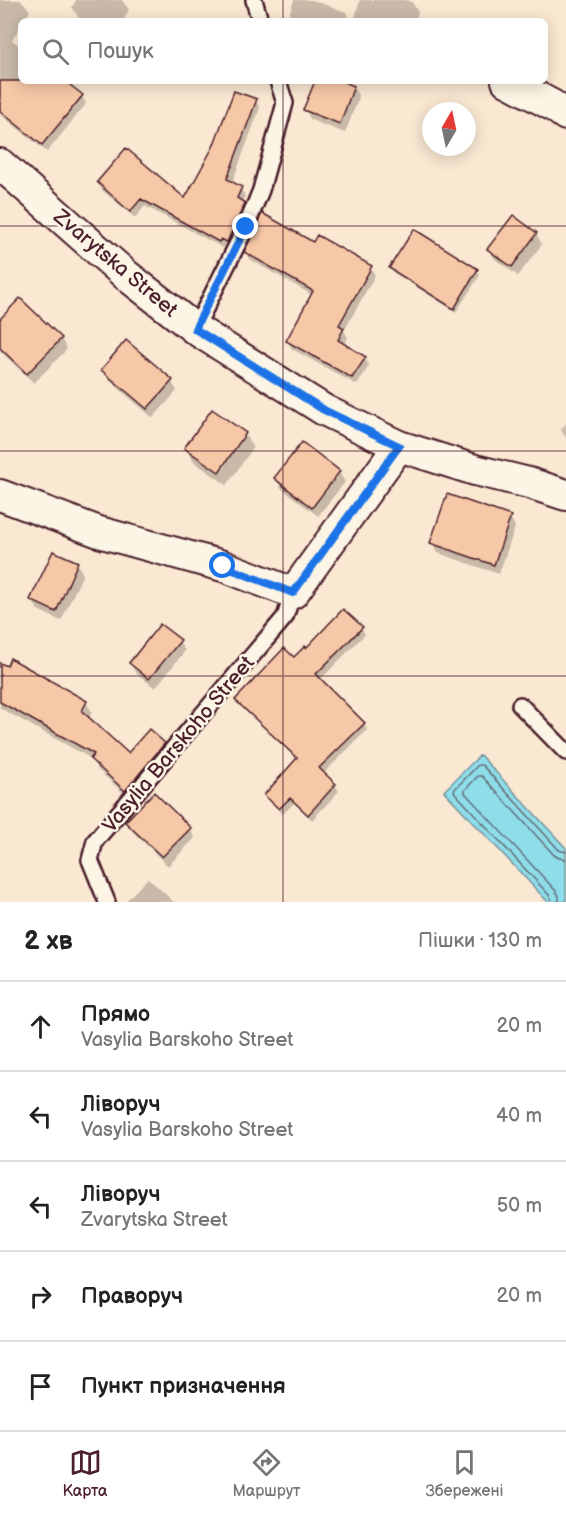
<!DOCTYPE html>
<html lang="uk">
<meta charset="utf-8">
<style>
body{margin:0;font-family:"Balsamiq Sans",sans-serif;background:#f2f2f2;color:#222}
.compass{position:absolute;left:422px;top:102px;width:54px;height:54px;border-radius:50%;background:#fff;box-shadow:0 3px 15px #0003;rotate:9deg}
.stop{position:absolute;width:18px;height:18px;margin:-14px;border:4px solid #1a73e8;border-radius:50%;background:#fff}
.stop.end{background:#1a73e8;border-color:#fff;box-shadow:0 2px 6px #0008}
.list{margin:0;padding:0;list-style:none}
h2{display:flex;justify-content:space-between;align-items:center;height:78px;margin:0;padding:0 24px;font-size:26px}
h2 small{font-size:20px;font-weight:400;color:#767676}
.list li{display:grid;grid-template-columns:39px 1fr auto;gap:18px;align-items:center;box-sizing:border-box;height:90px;padding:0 24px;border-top:2px solid #e0e0e0}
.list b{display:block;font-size:22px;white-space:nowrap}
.list p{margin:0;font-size:20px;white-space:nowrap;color:#767676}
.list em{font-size:20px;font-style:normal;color:#767676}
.icon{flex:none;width:33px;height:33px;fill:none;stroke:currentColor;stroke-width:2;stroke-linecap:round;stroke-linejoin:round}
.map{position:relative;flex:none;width:566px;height:902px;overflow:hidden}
.search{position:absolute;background:#fff;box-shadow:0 3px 15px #0003;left:18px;right:18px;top:18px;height:66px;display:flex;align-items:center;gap:15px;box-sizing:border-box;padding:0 21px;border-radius:9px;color:#767676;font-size:22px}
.sheet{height:528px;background:#fff}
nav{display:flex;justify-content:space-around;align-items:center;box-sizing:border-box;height:84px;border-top:2px solid #e0e0e0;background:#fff;font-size:16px;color:#767676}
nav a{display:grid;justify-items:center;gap:3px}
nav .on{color:#4a1f2b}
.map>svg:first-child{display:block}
.water{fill:#8edee9;stroke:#73929d;stroke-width:1.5}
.shadow{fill:#0003}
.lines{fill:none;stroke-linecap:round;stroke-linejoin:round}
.shore{stroke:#656b77;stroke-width:1.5}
.building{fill:#f7c8a7;stroke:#4a1f2b;stroke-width:1.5}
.service-casing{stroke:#4a1f2b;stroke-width:20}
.minor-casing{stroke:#4a1f2b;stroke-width:34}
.service{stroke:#fcf5e5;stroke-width:15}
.minor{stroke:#fcf5e5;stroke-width:30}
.route{stroke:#1a73e8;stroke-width:8}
.grid{fill:none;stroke:#4a1f2b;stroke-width:1.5;stroke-opacity:0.55}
.labels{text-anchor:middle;stroke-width:5;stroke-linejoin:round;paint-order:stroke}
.street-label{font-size:21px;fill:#4a1f2b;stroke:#fcf5e5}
</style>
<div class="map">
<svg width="566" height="902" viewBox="0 0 566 902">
<rect width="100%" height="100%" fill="#fae8d2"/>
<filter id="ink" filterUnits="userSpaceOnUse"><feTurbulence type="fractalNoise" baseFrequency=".0167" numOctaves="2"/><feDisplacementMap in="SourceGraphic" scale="12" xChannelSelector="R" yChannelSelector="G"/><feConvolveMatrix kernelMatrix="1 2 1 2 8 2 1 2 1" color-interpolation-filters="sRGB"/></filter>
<g filter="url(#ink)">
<path class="water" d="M480,755L566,848V902H548L444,791Z"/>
<path class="shadow" d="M0,0H20L25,4L30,11L24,21H21V25L12,40L21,47V81H63L82,96L86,104L47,152L0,114Z
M76,0H122L129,10L123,21H86L78,17L72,7Z
M294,0H312L346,12L351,21H287Z
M360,0H405L412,2L418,12L415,21H354Z
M316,81H337L353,87L359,97L345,133L311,120L305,110Z
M256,101L260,108L232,183L241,189L245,196L242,202L248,211L231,248L226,245L223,248L145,206L135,218L102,190L98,183L185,200Z
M414,231L477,270L480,275L456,312L394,273L391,268Z
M536,234L542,244L518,276L495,259L489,250Z
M314,244L370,267L375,275L344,331L348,338L343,345L365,358L369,366L357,385L292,349L288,341L312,295L251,260L246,252Z
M0,321L61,339L67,349L34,383L0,351Z
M103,370L171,381L177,391L153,418L109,380Z
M212,411L245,434L253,448L227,485L194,462L186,448Z
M566,423V438L561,430Z
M339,472L345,482L318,516L281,488L275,478Z
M510,517L515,527L499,574L438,553L432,543Z
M77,564L83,574L61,621L38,610L32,600Z
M361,628L365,634L320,680L364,724L367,730L323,774L335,785L339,791L312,820L294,803L283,814L270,801L266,795L298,760L241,706L237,700L307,650Z
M179,641L185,651L155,688L136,673L130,664Z
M0,664L86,702L92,712L88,719L128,755L164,744L170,754L131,800L97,769L92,759L0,708Z
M127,822L189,828L195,838L168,866L133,832Z
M148,878L174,902H125Z"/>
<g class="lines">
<path class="shore" d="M552,902L550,896L455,793L454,790L478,765H482L559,850L566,852
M559,902V896L556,891L465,793V790L478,776H482L554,855L559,858L566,859"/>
</g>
<path class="building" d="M0,81H65L83,95L42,145L0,111Z
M315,81H342L354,86L340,124L303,110Z
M234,91L257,99L227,179L242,187L237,198L245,203L227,242L221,239L219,242L141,199L130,212L97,182L126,148L185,198L213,147Z
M262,213L313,242L317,235L372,266L339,325L344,328L338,340L366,357L352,378L286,341L313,291L244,252Z
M513,215L537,233L512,267L487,249Z
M414,229L478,269L454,309L389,268Z
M20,298L62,338L27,374L0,348V319Z
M126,340L173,380L147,409L101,370Z
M212,409L246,433L219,472L184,448Z
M302,442L340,471L312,508L274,478Z
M447,494L511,516L494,565L430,543Z
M53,551L78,562L56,612L30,600Z
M343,609L363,627L316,674L365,723L319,768L336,784L308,815L290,798L279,809L264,795L297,758L235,700L284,648L294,657L305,646L306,648Z
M160,624L181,640L149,679L129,663Z
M10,658L87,701L82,711L128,753L149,729L165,743L125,791L90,759L94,754L0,702V663L7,666Z
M154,792L191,828L162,857L125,822Z"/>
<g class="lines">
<defs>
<path id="service" d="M254,0L260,21
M195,329L246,227L261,190L285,103L278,81
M520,705L566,752
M107,902L90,860L95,841L285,617L293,593"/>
<path id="minor" d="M507,81L552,105L566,115
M0,164L126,275L195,329L324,410L399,446L475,470L529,483L566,495
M0,495L99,532L223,566L293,593L399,446"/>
</defs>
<use href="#service" class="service-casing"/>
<use href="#minor" class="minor-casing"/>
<use href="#service" class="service"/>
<use href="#minor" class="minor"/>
</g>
</g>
<g class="lines" filter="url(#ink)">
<path class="route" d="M223,566L293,593L399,446L324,410L195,329L246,227"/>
</g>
<path class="grid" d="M283,0V21M283,81V902M0,226H566M0,451H566M0,676H566"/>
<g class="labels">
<g class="street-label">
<text transform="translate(116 263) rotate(40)" y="7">Zvarytska Street</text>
<text transform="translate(178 744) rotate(-50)" y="7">Vasylia Barskoho Street</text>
</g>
</g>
</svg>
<svg class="compass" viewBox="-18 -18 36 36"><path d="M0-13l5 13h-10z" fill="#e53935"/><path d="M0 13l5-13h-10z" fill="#767676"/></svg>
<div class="stop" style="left:223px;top:566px"></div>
<div class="stop end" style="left:246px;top:227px"></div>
<div class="search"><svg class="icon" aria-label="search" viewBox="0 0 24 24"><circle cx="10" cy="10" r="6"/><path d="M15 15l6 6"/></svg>Пошук</div>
</div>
<section class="sheet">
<h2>2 хв<small>Пішки · 130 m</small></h2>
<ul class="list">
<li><svg class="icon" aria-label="ahead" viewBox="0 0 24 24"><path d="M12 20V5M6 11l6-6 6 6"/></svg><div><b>Прямо</b><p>Vasylia Barskoho Street</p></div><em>20 m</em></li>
<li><svg class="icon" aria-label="left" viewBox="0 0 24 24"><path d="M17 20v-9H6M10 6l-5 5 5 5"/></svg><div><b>Ліворуч</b><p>Vasylia Barskoho Street</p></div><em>40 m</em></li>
<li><svg class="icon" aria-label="left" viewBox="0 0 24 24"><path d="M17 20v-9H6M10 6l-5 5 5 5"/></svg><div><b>Ліворуч</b><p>Zvarytska Street</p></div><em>50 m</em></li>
<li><svg class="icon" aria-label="right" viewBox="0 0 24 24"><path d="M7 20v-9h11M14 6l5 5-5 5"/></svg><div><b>Праворуч</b></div><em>20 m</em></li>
<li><svg class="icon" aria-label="arrive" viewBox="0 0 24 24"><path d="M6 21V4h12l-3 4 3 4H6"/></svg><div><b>Пункт призначення</b></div></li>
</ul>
</section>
<nav>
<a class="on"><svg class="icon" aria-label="map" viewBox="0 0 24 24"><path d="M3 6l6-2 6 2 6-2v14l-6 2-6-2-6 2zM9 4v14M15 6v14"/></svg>Карта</a>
<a><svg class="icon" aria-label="directions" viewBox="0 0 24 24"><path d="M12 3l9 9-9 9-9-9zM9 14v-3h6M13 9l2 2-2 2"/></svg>Маршрут</a>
<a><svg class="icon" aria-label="saved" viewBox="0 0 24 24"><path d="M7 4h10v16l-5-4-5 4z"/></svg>Збережені</a>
</nav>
